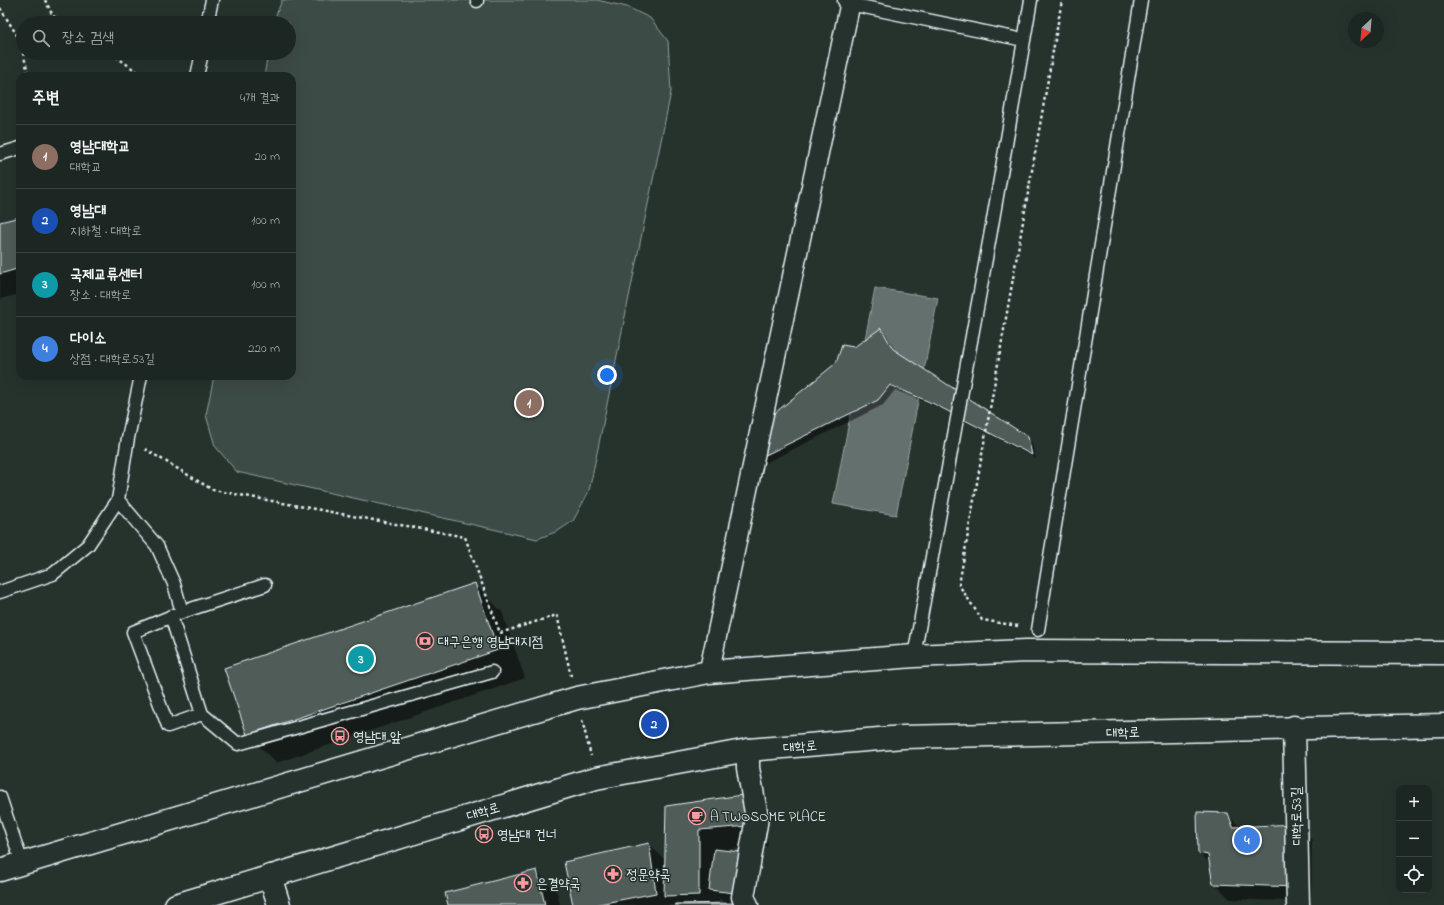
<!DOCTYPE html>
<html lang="ko">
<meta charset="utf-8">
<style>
body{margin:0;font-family:"Indie Flower","Poor Story",sans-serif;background:#29322f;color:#f1f3f6}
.controls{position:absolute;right:12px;bottom:12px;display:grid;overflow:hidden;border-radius:8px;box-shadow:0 4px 16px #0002}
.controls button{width:36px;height:36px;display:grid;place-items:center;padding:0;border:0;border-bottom:1px solid #3a4340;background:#1c2622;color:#f1f3f6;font:20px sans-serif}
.compass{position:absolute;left:1348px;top:12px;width:36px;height:36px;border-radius:50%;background:#1c2622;box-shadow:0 4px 16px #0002;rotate:206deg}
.you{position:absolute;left:607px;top:375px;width:14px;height:14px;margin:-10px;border:3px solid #fff;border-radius:50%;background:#1a73e8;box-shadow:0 0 0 6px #1a73e833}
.badge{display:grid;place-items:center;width:26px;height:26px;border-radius:50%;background:#bca0f2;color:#fff;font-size:13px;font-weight:700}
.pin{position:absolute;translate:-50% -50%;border:2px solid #fff;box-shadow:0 1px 4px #0006}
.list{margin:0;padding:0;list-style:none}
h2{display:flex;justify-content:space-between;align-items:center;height:52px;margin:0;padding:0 16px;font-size:17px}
h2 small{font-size:13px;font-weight:400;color:#a0a5a5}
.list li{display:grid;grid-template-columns:26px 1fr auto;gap:12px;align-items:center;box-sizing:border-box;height:64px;padding:0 16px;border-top:1px solid #3a4340}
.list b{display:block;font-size:15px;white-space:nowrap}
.list p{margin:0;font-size:13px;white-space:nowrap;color:#a0a5a5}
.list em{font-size:13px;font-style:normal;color:#a0a5a5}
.icon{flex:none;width:22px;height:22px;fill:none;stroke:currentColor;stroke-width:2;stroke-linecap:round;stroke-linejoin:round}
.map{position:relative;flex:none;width:1444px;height:905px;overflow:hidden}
.search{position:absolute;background:#1c2622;box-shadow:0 4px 16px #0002;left:16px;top:16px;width:280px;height:44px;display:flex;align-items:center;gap:10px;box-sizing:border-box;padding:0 14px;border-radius:22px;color:#a0a5a5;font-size:15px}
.panel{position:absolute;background:#1c2622;box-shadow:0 4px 16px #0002;left:16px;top:72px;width:280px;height:308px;border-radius:12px}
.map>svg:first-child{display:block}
.green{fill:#3e4b47;stroke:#939ea0}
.water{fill:#636f6d;stroke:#98a3a5}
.shadow{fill:#0007;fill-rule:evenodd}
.building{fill:#505c59;stroke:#e8f1f8}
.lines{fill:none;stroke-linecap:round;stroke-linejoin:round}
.service-casing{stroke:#e8f1f8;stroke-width:15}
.pedestrian-casing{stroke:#e8f1f8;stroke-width:22}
.minor-casing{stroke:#e8f1f8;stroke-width:25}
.secondary-casing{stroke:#e8f1f8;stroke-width:25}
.path{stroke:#e8f1f8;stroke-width:2.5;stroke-dasharray:3 3;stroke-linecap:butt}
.service{stroke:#26332d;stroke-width:12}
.pedestrian{stroke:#26332d;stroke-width:19}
.minor{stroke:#26332d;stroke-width:22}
.secondary{stroke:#26332d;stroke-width:22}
.labels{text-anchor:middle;stroke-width:3;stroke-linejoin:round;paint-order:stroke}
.poi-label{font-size:14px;fill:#e8f1f8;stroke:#26332d;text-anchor:start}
.street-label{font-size:14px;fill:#e8f1f8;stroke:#26332d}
</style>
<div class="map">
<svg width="1444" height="905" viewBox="0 0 1444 905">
<rect width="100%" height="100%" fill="#26332d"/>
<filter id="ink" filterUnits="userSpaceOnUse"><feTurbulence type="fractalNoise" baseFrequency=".025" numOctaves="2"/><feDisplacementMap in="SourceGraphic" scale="8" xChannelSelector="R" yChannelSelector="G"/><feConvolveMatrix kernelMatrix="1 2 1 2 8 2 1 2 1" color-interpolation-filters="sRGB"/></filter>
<g filter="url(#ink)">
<path class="green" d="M282,0H597L627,7L650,18L668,41L671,92L597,453L589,491L573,521L558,531L537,539L237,472L215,446L206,415L214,376H292V76H264L268,53H289V23H273Z"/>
<path class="water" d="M875,288L938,298L896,515L833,504Z"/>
<path class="shadow" d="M20,218V294L0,299V223Z
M881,329L886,334L896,352L1027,438L1032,443L1036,459L940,408L895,390L883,405L749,471L855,348Z
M475,584L502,612L525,678L276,763L248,735L225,669Z
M667,807L762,816L768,846L720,850L740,853L760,873L756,905H574L649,844L666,861ZM719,898L725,904H719Z
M1227,814L1240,827L1296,825L1312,840L1311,902L1230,899L1214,883L1211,865L1199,853Z
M536,871L557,892L560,905H449Z"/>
<path class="building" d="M20,217V268L0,274V222Z
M881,328L893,349L1028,437L1032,455L934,404L890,385L878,400L743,466L754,430L836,363L842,345L854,347Z
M475,583L498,650L247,735L224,668Z
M742,795L749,826L699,830V895L664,896L666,806Z
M1197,812L1228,813L1233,827L1296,824V887L1213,884L1208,855L1198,853Z
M649,843L656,893L594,905H573L564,862Z
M714,849L740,852L735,893L709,890Z
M537,870L545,905H448L445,893Z
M736,903V905H675V904Z"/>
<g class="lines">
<defs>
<path id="service" d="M477,1V0
M844,1L850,4L1024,40
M207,23L212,0
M197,76L202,53
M0,154L20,148
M118,500L157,546L174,584L182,612L133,632L168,726L202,714L171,616
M0,592L53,574L88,545L118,500L128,438L141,376
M182,612L265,585
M1038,630L1141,0
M914,656L991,231L1031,0
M202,714L238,744L492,672
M0,797L22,863"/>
<path id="pedestrian" d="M709,672L850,4"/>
<path id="minor" d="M1294,727L1298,905
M270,876L279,905
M747,905L743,897L757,818L748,768V750"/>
<path id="secondary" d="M0,870L577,698L709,672L914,656L1026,651L1444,653
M176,905L596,778L748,750L903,737L1444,725"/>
</defs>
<use href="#service" class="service-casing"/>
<use href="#pedestrian" class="pedestrian-casing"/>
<use href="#minor" class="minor-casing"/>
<use href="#secondary" class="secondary-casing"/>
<path class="path" d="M45,0L53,16L65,23
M0,8L20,40L23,51
M23,53L29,76
M111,53L143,76
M145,449L213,490L465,537L500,633L557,615L571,676
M1018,626L982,620L959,585L1062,0
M582,720L591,756"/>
<use href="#service" class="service"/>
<use href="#pedestrian" class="pedestrian"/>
<use href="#minor" class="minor"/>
<use href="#secondary" class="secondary"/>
</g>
</g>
<defs>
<symbol id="bank-ring" viewBox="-11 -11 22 22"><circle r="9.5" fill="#26332d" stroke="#ff9aa2" stroke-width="1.5"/><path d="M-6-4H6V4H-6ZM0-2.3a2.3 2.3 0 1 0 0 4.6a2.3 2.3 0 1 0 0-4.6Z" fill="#ff9aa2"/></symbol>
<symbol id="bus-ring" viewBox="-11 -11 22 22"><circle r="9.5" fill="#26332d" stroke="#ff9aa2" stroke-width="1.5"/><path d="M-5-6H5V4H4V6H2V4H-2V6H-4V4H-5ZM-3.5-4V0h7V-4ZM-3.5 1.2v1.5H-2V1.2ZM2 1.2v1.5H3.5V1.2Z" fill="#ff9aa2"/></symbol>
<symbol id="cafe-ring" viewBox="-11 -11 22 22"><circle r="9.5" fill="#26332d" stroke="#ff9aa2" stroke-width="1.5"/><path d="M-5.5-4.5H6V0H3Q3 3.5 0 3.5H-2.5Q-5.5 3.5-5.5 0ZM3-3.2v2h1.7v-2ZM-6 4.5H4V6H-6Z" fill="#ff9aa2"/></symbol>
<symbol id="pharmacy-ring" viewBox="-11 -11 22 22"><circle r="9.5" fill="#26332d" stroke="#ff9aa2" stroke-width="1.5"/><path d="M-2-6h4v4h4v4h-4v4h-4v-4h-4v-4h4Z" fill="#ff9aa2"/></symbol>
</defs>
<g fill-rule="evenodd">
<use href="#bank-ring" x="415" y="631" width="20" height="20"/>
<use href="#bus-ring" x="330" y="726" width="20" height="20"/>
<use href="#cafe-ring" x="687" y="806" width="20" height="20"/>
<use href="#bus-ring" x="474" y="824" width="20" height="20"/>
<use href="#pharmacy-ring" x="603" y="864" width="20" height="20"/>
<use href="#pharmacy-ring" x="513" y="873" width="20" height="20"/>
</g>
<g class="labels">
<g class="poi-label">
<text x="438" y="646">대구은행 영남대지점</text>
<text x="353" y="741">영남대 앞</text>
<text x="710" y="821">A TWOSOME PLACE</text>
<text x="497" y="839">영남대 건너</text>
<text x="626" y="879">정문약국</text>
<text x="536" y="888">은결약국</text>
</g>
<g class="street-label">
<text transform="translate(1123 732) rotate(-2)" y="5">대학로</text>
<text transform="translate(800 746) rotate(-5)" y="5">대학로</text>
<text transform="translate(483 811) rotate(-17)" y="5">대학로</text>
<text transform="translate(1296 816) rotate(-91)" y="5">대학로53길</text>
</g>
</g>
</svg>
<div class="controls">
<button>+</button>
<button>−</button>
<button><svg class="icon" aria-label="locate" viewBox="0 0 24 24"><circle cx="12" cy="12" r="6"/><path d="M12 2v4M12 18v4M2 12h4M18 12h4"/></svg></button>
</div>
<svg class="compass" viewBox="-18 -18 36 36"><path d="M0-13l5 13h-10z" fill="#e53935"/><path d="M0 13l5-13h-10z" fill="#a0a5a5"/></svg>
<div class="you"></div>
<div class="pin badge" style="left:529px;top:403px;background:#8d6e63">1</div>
<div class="pin badge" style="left:654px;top:724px;background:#1a4fb4">2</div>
<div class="pin badge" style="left:361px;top:659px;background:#0f9aa8">3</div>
<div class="pin badge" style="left:1247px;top:840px;background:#3f7fe0">4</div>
<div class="search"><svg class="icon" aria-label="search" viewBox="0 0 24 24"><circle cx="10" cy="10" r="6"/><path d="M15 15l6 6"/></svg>장소 검색</div>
<section class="panel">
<h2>주변<small>4개 결과</small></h2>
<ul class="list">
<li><span class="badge" style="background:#8d6e63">1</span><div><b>영남대학교</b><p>대학교</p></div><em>20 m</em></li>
<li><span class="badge" style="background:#1a4fb4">2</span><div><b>영남대</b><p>지하철 · 대학로</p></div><em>100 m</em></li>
<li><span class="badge" style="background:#0f9aa8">3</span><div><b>국제교류센터</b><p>장소 · 대학로</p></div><em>100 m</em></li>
<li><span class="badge" style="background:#3f7fe0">4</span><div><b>다이소</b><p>상점 · 대학로53길</p></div><em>220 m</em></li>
</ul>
</section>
</div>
